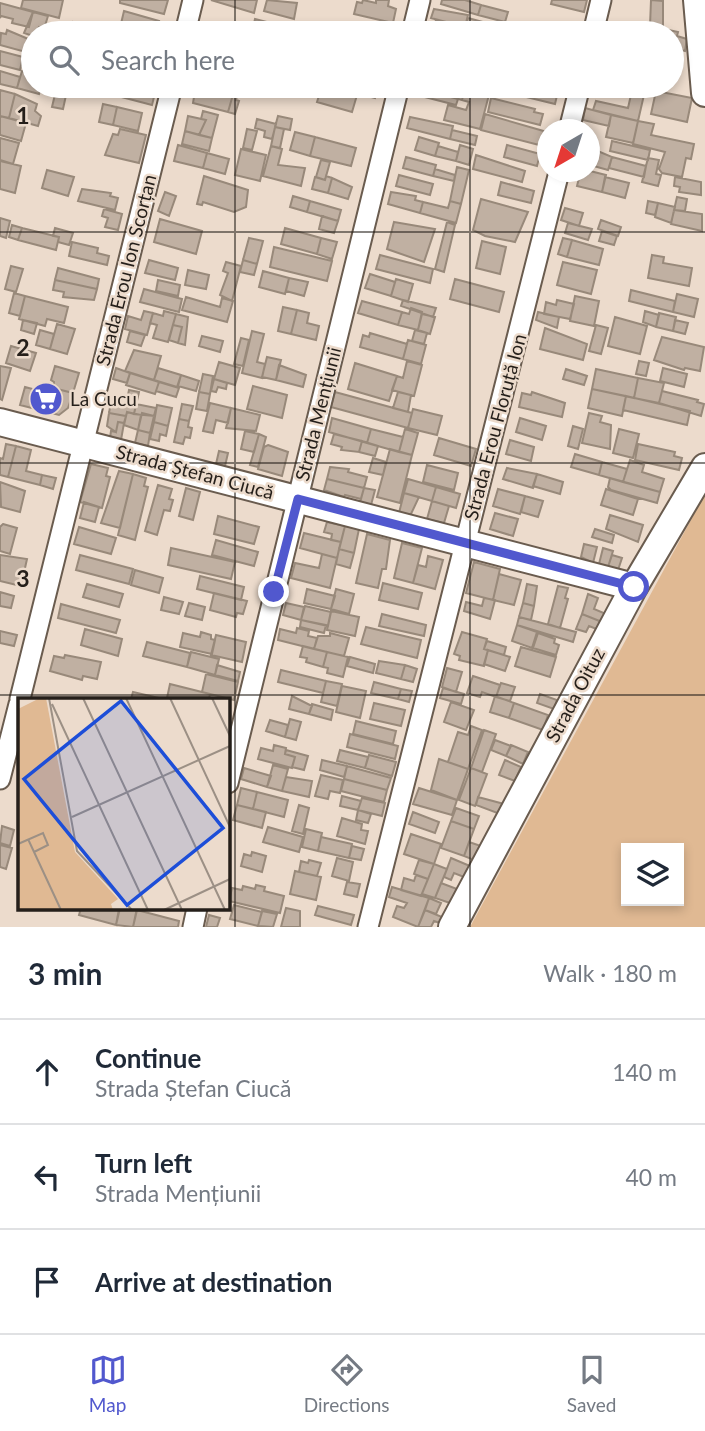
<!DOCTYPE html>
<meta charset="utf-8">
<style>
body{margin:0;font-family:Lato,sans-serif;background:#f6f6f7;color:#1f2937}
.controls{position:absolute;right:21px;bottom:21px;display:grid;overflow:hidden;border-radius:0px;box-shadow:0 4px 10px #0003}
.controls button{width:63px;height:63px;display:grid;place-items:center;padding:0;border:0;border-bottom:2px solid #e0e1e3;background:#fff;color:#1f2937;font:35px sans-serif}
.compass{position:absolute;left:537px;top:119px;width:63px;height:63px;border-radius:50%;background:#fff;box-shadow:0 4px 10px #0003;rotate:219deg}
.stop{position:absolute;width:21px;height:21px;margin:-16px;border:5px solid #5158ce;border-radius:50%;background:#fff}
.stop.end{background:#5158ce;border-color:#fff;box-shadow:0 2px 7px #0008}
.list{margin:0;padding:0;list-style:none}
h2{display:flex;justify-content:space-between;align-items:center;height:91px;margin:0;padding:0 28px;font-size:30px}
h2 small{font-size:23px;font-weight:400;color:#747a83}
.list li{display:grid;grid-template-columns:46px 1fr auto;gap:21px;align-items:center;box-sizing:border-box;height:105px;padding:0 28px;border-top:2px solid #e0e1e3}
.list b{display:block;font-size:26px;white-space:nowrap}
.list p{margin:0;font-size:23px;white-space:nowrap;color:#747a83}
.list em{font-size:23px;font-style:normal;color:#747a83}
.icon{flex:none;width:38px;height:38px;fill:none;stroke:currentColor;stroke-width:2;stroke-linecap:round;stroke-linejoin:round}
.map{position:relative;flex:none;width:705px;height:927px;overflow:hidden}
.search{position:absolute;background:#fff;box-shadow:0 4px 10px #0003;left:21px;right:21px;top:21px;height:77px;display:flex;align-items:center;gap:18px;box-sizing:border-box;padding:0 24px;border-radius:38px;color:#747a83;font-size:26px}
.sheet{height:406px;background:#fff}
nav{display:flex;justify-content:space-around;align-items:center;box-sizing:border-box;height:98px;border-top:2px solid #e0e1e3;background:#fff;font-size:19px;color:#747a83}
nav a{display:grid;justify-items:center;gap:4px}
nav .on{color:#5158ce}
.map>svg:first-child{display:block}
.green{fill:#e0b993;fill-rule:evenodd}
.building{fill:#c0b0a2;stroke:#98897a;stroke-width:2}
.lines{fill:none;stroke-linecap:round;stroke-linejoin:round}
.street-casing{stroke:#6a5c4f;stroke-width:23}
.secondary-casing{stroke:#6a5c4f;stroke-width:30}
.street{stroke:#fff;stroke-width:19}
.secondary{stroke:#fff;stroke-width:26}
.route{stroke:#5158ce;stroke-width:9}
.grid{fill:none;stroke:#251f1a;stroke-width:2;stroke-opacity:0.55}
.labels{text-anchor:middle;stroke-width:5;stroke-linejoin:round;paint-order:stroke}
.street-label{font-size:19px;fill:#251f1a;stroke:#ecdbcc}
.poi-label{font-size:19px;fill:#251f1a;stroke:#ecdbcc;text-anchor:start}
.inset-road{fill:none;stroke:#9c9085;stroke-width:2}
.view{fill:#1d4ed8;fill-opacity:0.15;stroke:#1d4ed8;stroke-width:3.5}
.inset-edge{fill:none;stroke:#251f1a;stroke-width:3.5}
.grid-label{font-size:23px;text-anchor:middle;font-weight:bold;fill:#251f1a;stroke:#ecdbcc;stroke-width:5;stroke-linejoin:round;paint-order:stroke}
</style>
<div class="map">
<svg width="705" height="927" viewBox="0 0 705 927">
<rect width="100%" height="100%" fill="#ecdbcc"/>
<path class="green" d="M705,494V927H470ZM626,848H679V901H626Z"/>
<path class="building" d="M23,0H63L59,18L21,8Z
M120,0H168L164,14L120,3Z
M211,0H257L254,13Z
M267,0L297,3L294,19L264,11Z
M363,0L376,3V0H389L388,6L396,9L393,23L354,14L357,2L362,3Z
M442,0H465L481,5L478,15L441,4Z
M552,0H587L584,12L551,4Z
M651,0L663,1V29L650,26Z
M0,3L33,12L29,27L12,23L13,19L1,16L0,18Z
M481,5L508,12L505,22L478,15Z
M434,9L468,15L465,27L431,18Z
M124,11L159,21L156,33L119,32Z
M33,12L48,16L44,29L39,27L33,36L24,33Z
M468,18L490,24L488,33L465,27Z
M255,19L290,28L288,33H252Z
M436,20L470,29L469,33L433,29Z
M73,22L101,29L100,33L70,32Z
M507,22L519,25L517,33H504Z
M650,26L678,32L677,36L687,39L685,51L672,48V33H648Z
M7,30L33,41V54L0,45L1,33L6,34Z
M0,51L23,57L20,70L0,65Z
M0,71L20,77L17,88L0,84Z
M22,71L33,74V86H41L39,94L17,88Z
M57,86H68L63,109L52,107Z
M112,86L156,89L152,105L110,94Z
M192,86H216L234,91L228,112L193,103L194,97L189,96Z
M322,86L357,95L352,112L317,102Z
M346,86H378L375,98L345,90Z
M415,86H447L444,95Z
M447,86L465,88L462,100L444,95Z
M516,86L552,87L558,91L555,104L514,94Z
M633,86H646L638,121L593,110L596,101L628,108Z
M415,87L458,99L456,105L413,94Z
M478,87L490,91L480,129L444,120L448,105L466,110L469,102L462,100L465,88L477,92Z
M0,90L15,94L9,118L0,116Z
M234,91L238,92L236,100L239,101L235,114L228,112Z
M656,91L692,98L687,122L651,114Z
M15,94L37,104L35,111L41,116L38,126L9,118Z
M491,98L535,109L534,112L543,114L540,125L488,112Z
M103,104L117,107L113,125L99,122Z
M117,107L142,113L138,131L113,125Z
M585,108L611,115L609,126L583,120Z
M203,111L218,115L212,138L199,135L206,120L201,119Z
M485,114L547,132L543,146L481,130Z
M611,115L638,121L633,143L606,137Z
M0,116L26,123L21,141L0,135Z
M188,116L206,120L199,135L185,131Z
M278,116L292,119L290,130L275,127Z
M410,117L453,126L450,139L407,128Z
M257,119L276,124L272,139L264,137L265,131L255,128Z
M638,121L654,124L651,135L694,144L691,159L686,158L682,177L662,173L659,169L665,152L633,144Z
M275,127L284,129L280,148L271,146Z
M120,129L146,135L139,163L105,155L113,134L118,135Z
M247,129L257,131L252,150L243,148Z
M452,130L477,136L475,145L450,139Z
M185,131L212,138L209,151L182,144Z
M295,132L315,137L310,156L290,150Z
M315,137L356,148L351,166L310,156Z
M419,137L439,143L435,156L415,150Z
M0,138L19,143L13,164L0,160Z
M612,141L650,150L648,160L610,151Z
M178,145L207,153L203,168L174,161Z
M460,145L473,149L469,165L456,161Z
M507,145L540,154L537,166L504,157Z
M271,146L282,149L278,165L305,168L301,186L263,176Z
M438,146L458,152L456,161L435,156Z
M241,149L266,155L260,181L235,175Z
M593,149L612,157L608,170L590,165V152Z
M207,153L229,159L225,174L203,168Z
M476,155L525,171L522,182L473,169Z
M406,157L436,165L433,176L403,168Z
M612,157L646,166L644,177L609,168Z
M648,158L659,160L656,174L661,175L658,186L642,182Z
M321,160L330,162L325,180L316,177Z
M0,161L21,166L15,193L0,189Z
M457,167L469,170L461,204L450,201Z
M435,169L455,175L454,181L433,176Z
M47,170L74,177L68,196L42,188Z
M590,171L606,175L602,192L577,186L580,174L587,175Z
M399,175L433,184L430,195L396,186Z
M204,176L248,190L246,207L234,212L203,202L202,205L197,204Z
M326,176L332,178L328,193L312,189L315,177L325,180Z
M605,177L629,183L625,198L602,192Z
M675,177L701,182V195L679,192L680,187L674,186Z
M332,178L352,187L348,199L328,193Z
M501,182L534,191L531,203L498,195Z
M82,189L111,193L110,196L118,198L115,210L78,201Z
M165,192L176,196L169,216L158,211Z
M391,192L416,196L415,200L423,202L420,213L388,204Z
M293,196L310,201L307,212L290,207Z
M677,197L687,199L685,211L674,210Z
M481,199L528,212L515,242L485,236L473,230Z
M310,201L341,210L338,221L307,212Z
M450,201L461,204L456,223L420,213L423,202L448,208Z
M648,201L658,203L655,215L646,213Z
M658,203L675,207L671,223L655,217Z
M565,208L583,213L579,226L561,220Z
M104,209L122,214L118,230L105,227L108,218L102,216Z
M674,210L702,214V231L671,224Z
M322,216L338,221L334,233L319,229Z
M0,218L10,221L6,238L0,236Z
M160,219L202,231L196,254L154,242Z
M601,220L621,227L618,236L598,229Z
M394,222L435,229L424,262L387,249Z
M447,222L455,225L444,272L435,269Z
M568,223L592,229L588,240L565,233Z
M12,225L22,228L18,240L9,237Z
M22,228L59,237L56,250L18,240Z
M55,228L73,233L69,245L58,242L59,237L53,236Z
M285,228L321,238L317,254L281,244Z
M602,231L617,236L614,245L599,241Z
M249,238L263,241L257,264L243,260Z
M321,238L337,242L332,259L317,254Z
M563,238L572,240L567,257L558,254Z
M572,240L603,249L599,265L567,257Z
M482,241L506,247L500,274L476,268Z
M72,242L98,248L97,253L109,256L107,265L69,256Z
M274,247L332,261L327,281L270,267Z
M380,255L433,269L430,283L376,269Z
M652,255L664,257L663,263L692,268L689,286L648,278Z
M149,260L178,268L175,280L145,273Z
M243,260L257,264L254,275L240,272Z
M226,262L241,266L232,301L220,295L228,273L223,271Z
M563,262L597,270L591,294L557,285Z
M11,266L23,269L16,292L5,289Z
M58,268L99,279L97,289L55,280Z
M188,270L209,275L206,289L185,285Z
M263,271L289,278L285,294L259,287Z
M370,274L395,282L391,296L365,288Z
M289,278L308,282L304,296L286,291Z
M396,279L413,284L408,302L391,296Z
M455,279L504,292L499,312L450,299Z
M55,280L97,289L94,300L63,297L64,292L53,290Z
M158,280L180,285L178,296L156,291Z
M144,289L182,299L179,312L140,302Z
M631,290L675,301L673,312L629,301Z
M14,293L25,296L20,316L9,313Z
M677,294L698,299L694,317L673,312Z
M25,296L68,307L64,323L47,319L45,326L19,319Z
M575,296L599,301L594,326L570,321Z
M186,297L220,307L222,298L233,301L227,322L182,310Z
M403,300L436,308L433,317L401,306Z
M557,300L574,304L570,319L544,314L546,302L556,305Z
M362,301L402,312L398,325L358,313Z
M283,307L297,310L291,334L278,331Z
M411,308L422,312L418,330L398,325L402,312L409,314Z
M297,310L309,313L307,323L319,326L316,340L291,334Z
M144,311L153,313L147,335L125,329L128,316L141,320Z
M164,311L176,314L168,342L153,338L157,325L150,323L153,313L163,316Z
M645,311L659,315L656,327L643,322Z
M538,312L559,317L557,328L536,320Z
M659,313L676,317L673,331L656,327Z
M176,314L188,317L185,345L178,343L182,327L173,325Z
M422,314L435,317L430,334L418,330Z
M615,317L647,326L640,354L608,346Z
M23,320L37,323L34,334L21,330Z
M675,320L688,323L685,334L673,331Z
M57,324L75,329L67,354L50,349Z
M173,325L182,327L178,343L169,340Z
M596,325L608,328L601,354L589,351Z
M545,328L587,344L583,360L540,349Z
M40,330L54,334L50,349L36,345Z
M415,330L427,333L424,344L412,341Z
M130,331L145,335L141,346L127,342Z
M252,331L264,334L257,362L265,364L262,378L242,373Z
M370,333L407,344L403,359L360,347L363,335L369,337Z
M202,336L223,341L220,352L199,346Z
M662,337L704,347L700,371L685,368L684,370L654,360Z
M241,338L249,340L243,366L234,364Z
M408,340L426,345L421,364L403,359Z
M11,346L36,353L30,371L6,363Z
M134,350L161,356L154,380L125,371Z
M267,357L281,360L276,380L262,377Z
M407,361L422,365L414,396L392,390L397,376L403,378Z
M639,361L649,363L646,376L636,374Z
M219,362L240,368L235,385L214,379Z
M355,363L397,376L389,401L348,389Z
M279,365L306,375L303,387L276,380Z
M0,366L11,368L2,400L0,399Z
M55,366L79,373L73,393L53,388L54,382L51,380Z
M116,368L130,373L127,383L113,379Z
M158,368L181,375L177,387L154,380Z
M663,368L687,374L684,387L660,381Z
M566,369L587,376L584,385L563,379Z
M596,369L638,378L634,398L592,389Z
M130,373L159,382L155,394L126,385Z
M203,374L213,376L210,394L199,392Z
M181,375L199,381L196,391L178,386Z
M638,378L664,383L659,403L634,398Z
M214,379L227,383L226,389L218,387L216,392L211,391Z
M159,382L179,388L176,397L156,391Z
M253,386L287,395L282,418L247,409Z
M25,387L51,394L53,388L73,393L68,408L59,415L20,405Z
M592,389L626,396L622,416L588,408Z
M129,390L139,392L134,414L127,412L126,416L109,413L111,402L126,405Z
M662,391L698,400L697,402L704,404L701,416L659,403Z
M199,392L210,394L207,411L196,409Z
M335,392L412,413L408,428L331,407Z
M398,392L411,395L408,412L393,408Z
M532,392L565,403L562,417L519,407L522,393L531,395Z
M626,396L690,411L687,425L623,410Z
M210,403L231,408L228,423L216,420L213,433L203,431Z
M136,404L156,408L154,416L134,414Z
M182,404L193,406L189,421L179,419Z
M157,405L172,408L168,426L154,422Z
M231,408L260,415L256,431L226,428Z
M413,409L442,416L437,435L408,428Z
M127,412L141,415L138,430L124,425Z
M109,413L126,416L124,423L118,422L116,432L107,426Z
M142,413L154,416L150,433L138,430Z
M589,413L602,416L600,422L611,425L610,449L582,443Z
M332,418L371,429L367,443L329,432Z
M520,418L546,426L542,440L516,432Z
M179,419L189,421L188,427L192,428L190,438L185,437L183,444L174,442Z
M118,422L124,423L121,440L110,438L111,431L116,432Z
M154,422L168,426L166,436L160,434L159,441L150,439Z
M573,426L583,429L578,449L568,446Z
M371,429L403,437L399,452L367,443Z
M405,429L418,433L412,455L399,452Z
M619,429L639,434L633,458L613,453Z
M138,430L150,433L148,446L135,443Z
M245,431L259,434L254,452L241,449Z
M259,434L266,437L258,467L250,465Z
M334,434L362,441L359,452L341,450L342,447L331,444Z
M439,438L476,449L471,466L434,455Z
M510,440L534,447L531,461L506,454Z
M362,441L378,446L375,456L359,452Z
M6,444L16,446L8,477L0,475V458L3,459Z
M638,444L675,452L674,456L682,458L679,470L635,460Z
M268,445L288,452L282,476L258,469L264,447Z
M16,446L31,450L26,471L42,475L40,485L8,477Z
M390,449L412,455L400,503L377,497Z
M219,451L228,453L225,466L216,464Z
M575,454L602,462L599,475L571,467Z
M373,458L386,462L383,475L369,472Z
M630,460L644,465L642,472L664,479L660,492L623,482Z
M602,462L627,469L623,482L599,475Z
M91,464L108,468L106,476L110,477L102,508L80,502Z
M427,465L458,473L454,490L423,482Z
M330,467L349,469L348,472L367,477L364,488L327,479Z
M507,468L537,474L533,488L503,479Z
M119,471L133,474L120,528L101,523Z
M133,474L146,478L144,486L148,487L135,540L118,535Z
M537,474L563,482L560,494L533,486Z
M42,475L56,478L53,489L40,485Z
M610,478L660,492L657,503L611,490L608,487Z
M327,479L364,488L361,499L345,495L344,497L324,490Z
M408,479L436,487L432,501L404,493Z
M0,482L25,491L20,512L1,507Z
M158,485L172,489L169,499L173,500L170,511L164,510L157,535L145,531Z
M436,487L460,494L456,508L432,501Z
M186,488L200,492L193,520L179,516Z
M364,488L375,490L371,505L360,502Z
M498,489L525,496L520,514L493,506Z
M606,489L638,499L633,515L601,505Z
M404,493L419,497L410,516L399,513Z
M525,496L543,501L538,517L521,512Z
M432,501L449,506L444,523L427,519Z
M84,502L99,507L95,522L80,518Z
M495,513L518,519L513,536L490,529Z
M610,515L643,525L638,542L606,529Z
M218,516L259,527L254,544L214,534Z
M327,522L345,526L341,542L331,540L332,534L324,532Z
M3,524L17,528L10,554L0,551V527Z
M345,526L359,529L354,553L339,549Z
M79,527L116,538L111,554L74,544Z
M595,529L614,535L612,543L592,537Z
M304,533L341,542L337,558L300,548Z
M367,534L390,540L386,569H382L378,588L356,583Z
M216,540L258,552L254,566L212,555Z
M402,543L422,548L413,583L394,578Z
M584,544L597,547L593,563L581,557Z
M171,548L235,562L231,579L168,565Z
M603,548L613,551L608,567L599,564Z
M339,549L354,553L350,568L336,564Z
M322,554L337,558L330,588L291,578L295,563L319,568Z
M0,555L27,559L21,586L0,581Z
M80,555L133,569L129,584L76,570Z
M612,555L622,558L618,570L608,567Z
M428,556L443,560L435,589L413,583L418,565L426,567Z
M474,562L500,569L493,600L466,593Z
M135,570L163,578L159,593L131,585Z
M499,574L521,580L514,605L493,600Z
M200,576L244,587L241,600L197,589Z
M383,583L422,593L418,609L379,600Z
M87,584L123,594L119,607L83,597Z
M527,584L537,586L534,606L523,603Z
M558,586L568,588L565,598L568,599L560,628L548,624Z
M307,589L335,596L331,609L304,603Z
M336,589L354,594L349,614L331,609Z
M0,592L14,596L11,608L0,606Z
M214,593L247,601L243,614L237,613L236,617L210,610Z
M588,594L598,598L594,609L606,614L602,622L582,614Z
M164,597L183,602L179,614L161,610Z
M484,598L495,600L490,619L464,611L466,602L482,606Z
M189,603L205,607L202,620L185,616Z
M286,603L304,607L301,620L283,615Z
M523,603L534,606L531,620L519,617Z
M61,604L120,620L116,633L58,618Z
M305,606L331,612L328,626L301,620Z
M331,611L359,617L355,636L327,630Z
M382,614L426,625L424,636L379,626Z
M582,614L602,622L599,630L589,626L586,632L576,629Z
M519,617L576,632L573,642L517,625Z
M301,620L326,625L324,633L300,627Z
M517,625L537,632L532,648L512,641Z
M366,627L421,640L417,658L361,644Z
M297,628L309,631L308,636L317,638L314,649L278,640L280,629L296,633Z
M85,629L122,639L118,656L81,645Z
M0,631L17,635L14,646L0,643Z
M201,632L211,635V639L215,640L212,654L180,647L183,633L200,637Z
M462,632L487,639L484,649L488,650L484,666L459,660L460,656L454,654Z
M330,633L349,638L344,656L314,649L318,636H330Z
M538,633L555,639L554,643L559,645L556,655L533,648Z
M216,635L246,642L242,662L211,655Z
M487,641L506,647L504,655L484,649Z
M147,642L190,653L187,667L143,656Z
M303,646L327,652L323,667L306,662L307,658L300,657Z
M521,647L556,657L550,677L515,666Z
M488,650L510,657L505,671L484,664Z
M191,652L219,659L215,675L187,667Z
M327,652L348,657L343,677L327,673L328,668L323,667Z
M65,655L101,662L97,679L83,676L82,680L50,671L54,656L64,658Z
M350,657L375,664L373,673L347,666Z
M379,661L405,665L401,679L376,673Z
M217,665L240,672L238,681L215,675Z
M405,665L417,669L413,682L401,679Z
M447,668L462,672L456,692L442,687Z
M281,670L326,681L323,693L278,682Z
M206,674L238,682L234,700L202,692Z
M473,676L500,685L496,697L482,692L480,697L467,693Z
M326,681L342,684L337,706L321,702Z
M374,682L401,689L398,699L371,693Z
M501,683L515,687L510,701L496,697Z
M170,684L210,694L209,699L167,698Z
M342,686L366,691L360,718L336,712Z
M443,688L464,694L461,704L440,698Z
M401,689L412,691L409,702L398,699Z
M133,692L163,699H131Z
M540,694L557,700L554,709L537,703Z
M292,696L312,706L309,714L289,709Z
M495,696L514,703L509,718L490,712Z
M451,702L474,710L466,730L444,722Z
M374,703L405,710L401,726L370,719Z
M514,703L548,715L543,730L509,718Z
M312,704L333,710L331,720L309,714Z
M290,719L301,722L296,740L285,737Z
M270,720L288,725L285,737L266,731Z
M356,721L396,731L393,744L353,734Z
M471,726L482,730L468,769L448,762L458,732L468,735Z
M484,730L496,734L482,772L471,768Z
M350,734L398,746L395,759L347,747Z
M495,740L511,746L506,756L491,750Z
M274,745L286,748L285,754L295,757L292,768L258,759L261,748L273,751Z
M511,745L528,752L523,764L506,756Z
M286,750L308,756L304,770L292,767L295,757L285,754Z
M340,750L368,757L365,768L337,761Z
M369,755L396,762L392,776L365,768Z
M439,759L468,769L457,800L431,790Z
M322,760L347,766L344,777L320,770Z
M505,760L521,767L515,781L499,775Z
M273,765L288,769L282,791L267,787Z
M347,766L391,778L387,790L344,779Z
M244,768L271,776L267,787L241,779Z
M471,768L487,774L475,806L459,800Z
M321,775L343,780L340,793L330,791L328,799L315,796Z
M286,777L312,781L309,797L282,791Z
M344,779L387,790L384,802L341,791Z
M241,788L257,792L253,809L237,805Z
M419,788L457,800L452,815L413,804Z
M257,792L288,800L284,817L253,809Z
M342,796L361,801L358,810L340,806Z
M478,797L504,804L500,814L476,805Z
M362,798L385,803L382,816L358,810Z
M237,805L266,812L262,828L233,820Z
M299,805L309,808L303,834L292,831Z
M456,808L479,816L474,829L451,821Z
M358,810L371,814L368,823L356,820Z
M413,812L439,822L435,833L409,824Z
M342,818L362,824L361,830L368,831L365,844L337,836Z
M451,821L474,829L464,856L441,848Z
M2,826L14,830L10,846L0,843Z
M268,827L303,837L299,852L263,842Z
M306,829L322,833L318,851L302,847Z
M411,834L441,844L434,864L404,854Z
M321,837L352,844L349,858L318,851Z
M469,842L481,846L474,860L464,856Z
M0,845L12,848L6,869L0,867Z
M352,846L364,849L361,860L349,858Z
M252,852L266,856L262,872L241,866L244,854L251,856Z
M337,858L353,862L349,881L332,876Z
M451,858L470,866L464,877L454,873L451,880L444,877Z
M309,860L321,863L317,876L299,872L301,861L308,863Z
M419,860L434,864L428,879L414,874Z
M434,864L447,869L435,898L422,894Z
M295,871L321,877L316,900L290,894Z
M416,875L428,879L421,896L401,890L404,878L414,881Z
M347,882L360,884L357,897L344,894Z
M441,883L457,889L450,903L435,898Z
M256,885L265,887L264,891L284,896L280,913L229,901L232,888L242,890L243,886L255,889Z
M392,887L429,898L418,927L393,917L397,906L404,908L407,903L389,897Z
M429,898L441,903L436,914L425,910Z
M234,905L262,912L258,926L230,919Z
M318,906L354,915L351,925L315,915Z
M81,908L119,909L116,925L79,915Z
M137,908L133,927L116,925L120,908Z
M286,908L300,911V927H281Z
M137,910L179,921L178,927H133Z
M425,910L442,917L440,923L434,921L431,927H418Z
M262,911L277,914L273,927L258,926Z
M209,915L220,918L217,927H206Z"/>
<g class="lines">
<defs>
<path id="street" d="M185,33L193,0
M412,33L420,0
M593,33L601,0
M569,130L580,86
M20,699L172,86
M0,779L19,704
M228,783L399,86
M193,927L197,908
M368,927L559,172"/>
<path id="secondary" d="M697,0L705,93
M0,422L634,587
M452,927L634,587L705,467"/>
</defs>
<use href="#street" class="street-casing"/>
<use href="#secondary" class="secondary-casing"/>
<use href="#street" class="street"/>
<use href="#secondary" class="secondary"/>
</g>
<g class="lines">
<path class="route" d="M274,592L298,499L634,587"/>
</g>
<path class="grid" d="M235,0V33M470,0V33M235,86V927M470,86V927M0,232H705M0,463H705M0,695H705"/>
<defs>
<symbol id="supermarket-disc" viewBox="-11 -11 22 22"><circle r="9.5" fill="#5158ce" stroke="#ecdbcc"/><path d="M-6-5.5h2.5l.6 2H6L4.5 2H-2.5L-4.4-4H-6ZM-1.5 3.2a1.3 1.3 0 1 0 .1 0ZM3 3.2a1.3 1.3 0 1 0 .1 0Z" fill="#fff"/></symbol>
</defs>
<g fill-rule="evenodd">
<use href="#supermarket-disc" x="27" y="380" width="38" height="38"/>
</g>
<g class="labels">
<g class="street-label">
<text transform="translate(126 270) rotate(-76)" y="7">Strada Erou Ion Scorțan</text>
<text transform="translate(318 414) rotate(-76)" y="7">Strada Mențiunii</text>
<text transform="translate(495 427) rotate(-75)" y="7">Strada Erou Floruță Ion</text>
<text transform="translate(195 472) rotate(15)" y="7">Strada Ștefan Ciucă</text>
<text transform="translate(575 695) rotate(-62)" y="7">Strada Oituz</text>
</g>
<g class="poi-label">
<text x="70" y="406">La Cucu</text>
</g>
</g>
<g transform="translate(18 698)">
<rect width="212" height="212" fill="#ecdbcc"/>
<path d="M22,0H28L57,154L100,201L93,206L95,212H0V11Z" fill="#e0b993"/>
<path class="inset-road" d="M31,0L59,153L114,212M65,0L164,212M108,0L207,212M152,0L212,129M194,0L212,38M34,6L130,212M54,119L212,48M10,141L43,212M0,146L25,135L30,147L16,154M146,212L212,181"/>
<path class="view" d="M103,3L205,130L109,207L6,81Z"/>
<rect width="212" height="212" class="inset-edge"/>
</g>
<g class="grid-label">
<text x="23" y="124">1</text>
<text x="23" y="356">2</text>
<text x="23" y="587">3</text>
</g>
</svg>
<div class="controls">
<button><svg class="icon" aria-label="layers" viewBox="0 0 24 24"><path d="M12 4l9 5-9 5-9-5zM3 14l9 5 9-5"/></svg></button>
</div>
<svg class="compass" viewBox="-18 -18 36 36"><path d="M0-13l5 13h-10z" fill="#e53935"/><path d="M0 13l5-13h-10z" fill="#747a83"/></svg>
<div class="stop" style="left:634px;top:587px"></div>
<div class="stop end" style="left:274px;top:592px"></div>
<div class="search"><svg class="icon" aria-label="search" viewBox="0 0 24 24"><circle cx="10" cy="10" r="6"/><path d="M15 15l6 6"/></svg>Search here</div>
</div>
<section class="sheet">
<h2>3 min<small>Walk · 180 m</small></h2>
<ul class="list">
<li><svg class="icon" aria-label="ahead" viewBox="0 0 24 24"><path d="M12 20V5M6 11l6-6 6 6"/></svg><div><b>Continue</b><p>Strada Ștefan Ciucă</p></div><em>140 m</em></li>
<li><svg class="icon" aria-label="left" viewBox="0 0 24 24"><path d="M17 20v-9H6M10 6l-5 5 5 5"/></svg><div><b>Turn left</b><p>Strada Mențiunii</p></div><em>40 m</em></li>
<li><svg class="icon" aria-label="arrive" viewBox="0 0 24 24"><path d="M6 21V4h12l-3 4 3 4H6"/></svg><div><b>Arrive at destination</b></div></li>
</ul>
</section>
<nav>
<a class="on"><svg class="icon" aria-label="map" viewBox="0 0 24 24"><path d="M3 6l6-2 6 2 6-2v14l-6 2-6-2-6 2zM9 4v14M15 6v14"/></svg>Map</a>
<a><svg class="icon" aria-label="directions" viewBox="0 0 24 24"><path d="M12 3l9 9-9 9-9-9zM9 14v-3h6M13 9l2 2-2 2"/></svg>Directions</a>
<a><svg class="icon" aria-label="saved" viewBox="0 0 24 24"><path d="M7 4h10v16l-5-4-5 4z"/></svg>Saved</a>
</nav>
